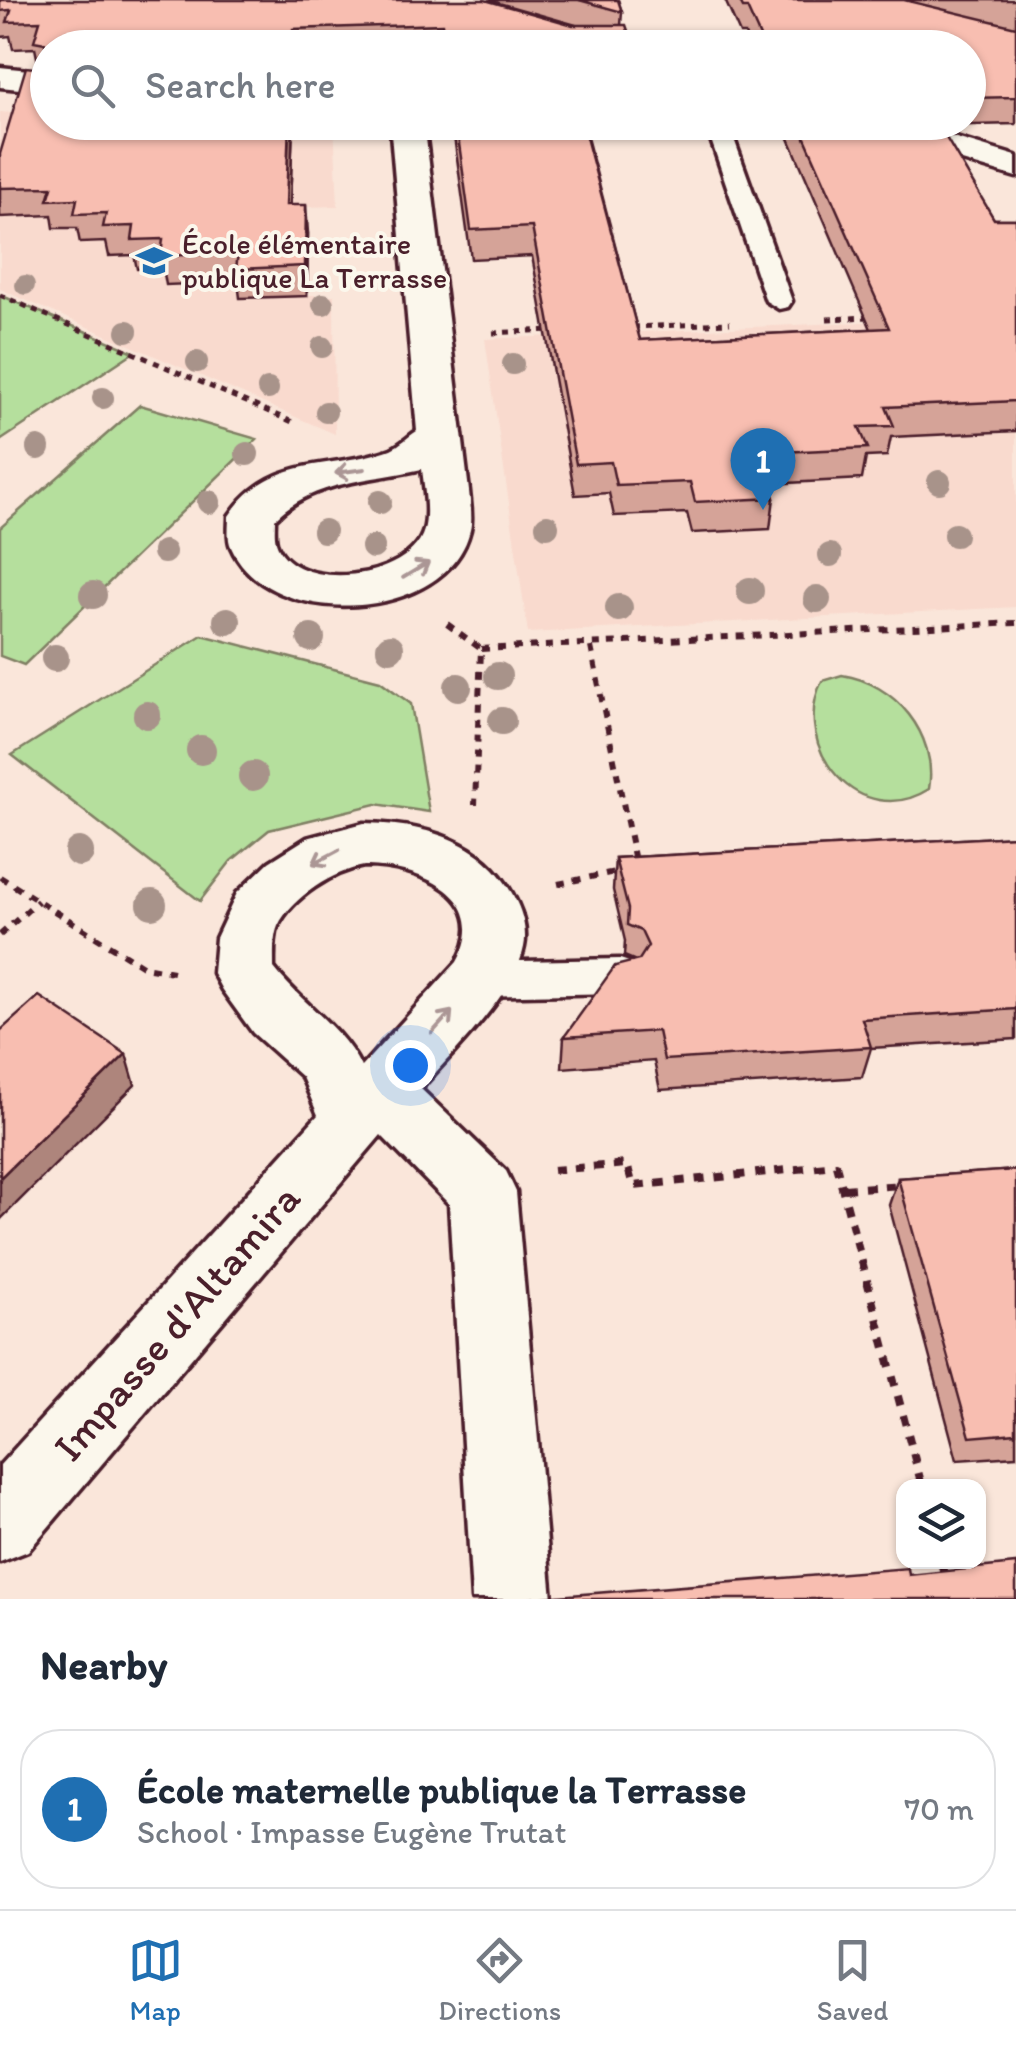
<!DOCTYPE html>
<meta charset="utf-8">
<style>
body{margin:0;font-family:Itim,sans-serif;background:#f6f6f7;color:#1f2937}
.controls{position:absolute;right:30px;bottom:30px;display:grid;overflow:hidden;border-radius:20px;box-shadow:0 2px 8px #0004}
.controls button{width:90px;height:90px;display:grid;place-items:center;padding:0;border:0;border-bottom:2px solid #e0e1e3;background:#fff;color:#1f2937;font:50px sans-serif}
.you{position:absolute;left:410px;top:1065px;width:35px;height:35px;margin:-25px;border:8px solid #fff;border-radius:50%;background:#1a73e8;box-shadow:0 0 0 15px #1a73e833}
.badge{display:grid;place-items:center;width:65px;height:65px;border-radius:50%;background:#1f6fb2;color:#fff;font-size:32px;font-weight:700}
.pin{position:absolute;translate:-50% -82px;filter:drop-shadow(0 2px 5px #0008)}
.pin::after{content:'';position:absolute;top:52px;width:35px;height:30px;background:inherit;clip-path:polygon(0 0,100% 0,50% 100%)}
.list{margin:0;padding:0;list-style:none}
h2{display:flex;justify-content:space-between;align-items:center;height:130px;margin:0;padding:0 40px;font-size:42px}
h2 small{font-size:32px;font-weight:400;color:#747a83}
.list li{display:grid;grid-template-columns:65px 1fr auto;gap:30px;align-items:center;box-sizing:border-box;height:160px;margin:0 20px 20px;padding:0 20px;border:2px solid #e0e1e3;border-radius:40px}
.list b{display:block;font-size:38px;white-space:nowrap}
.list p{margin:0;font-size:32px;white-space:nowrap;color:#747a83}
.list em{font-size:32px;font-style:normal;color:#747a83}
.icon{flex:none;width:55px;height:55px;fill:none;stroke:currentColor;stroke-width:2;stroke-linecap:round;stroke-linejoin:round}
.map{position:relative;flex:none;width:1016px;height:1599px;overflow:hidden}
.search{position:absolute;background:#fff;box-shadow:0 2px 8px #0004;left:30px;right:30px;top:30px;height:110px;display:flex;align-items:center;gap:25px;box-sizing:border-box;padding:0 35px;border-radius:55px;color:#747a83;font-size:38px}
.sheet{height:310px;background:#fff}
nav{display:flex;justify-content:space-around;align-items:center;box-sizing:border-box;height:140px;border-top:2px solid #e0e1e3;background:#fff;font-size:28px;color:#747a83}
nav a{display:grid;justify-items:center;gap:5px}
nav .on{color:#1f6fb2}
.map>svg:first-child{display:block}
.built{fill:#f9dace}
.green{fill:#b5df9d;stroke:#807f64;stroke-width:2.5}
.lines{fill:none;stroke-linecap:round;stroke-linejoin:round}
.lane-casing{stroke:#4a1f2b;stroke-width:7}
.street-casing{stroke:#4a1f2b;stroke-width:7}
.path-far2{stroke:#4a1f2b;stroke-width:5;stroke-dasharray:6 6;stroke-linecap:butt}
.path-far1{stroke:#4a1f2b;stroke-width:6;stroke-dasharray:8 8;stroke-linecap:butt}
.path{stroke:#4a1f2b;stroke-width:8;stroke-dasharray:10 10;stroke-linecap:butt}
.lane{fill:#fbf7ec;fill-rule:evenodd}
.street{fill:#fbf7ec;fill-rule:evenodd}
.tree{fill:#a8938a}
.wall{fill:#d5a398;stroke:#4a1f2b;stroke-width:2.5}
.shaded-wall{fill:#ae857c;stroke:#4a1f2b;stroke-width:2.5}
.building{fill:#f8beb1;stroke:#4a1f2b;stroke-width:2.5}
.oneway{stroke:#ab9695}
.labels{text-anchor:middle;stroke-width:8;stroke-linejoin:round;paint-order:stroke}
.far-poi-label{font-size:30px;fill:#4a1f2b;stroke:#fbf7ec;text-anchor:start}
.near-street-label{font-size:42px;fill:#4a1f2b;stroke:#fbf7ec}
</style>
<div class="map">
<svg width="1016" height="1599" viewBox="0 0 1016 1599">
<rect width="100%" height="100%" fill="#fae6da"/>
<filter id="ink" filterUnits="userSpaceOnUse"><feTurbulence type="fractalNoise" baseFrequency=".01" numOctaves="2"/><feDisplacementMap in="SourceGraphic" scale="20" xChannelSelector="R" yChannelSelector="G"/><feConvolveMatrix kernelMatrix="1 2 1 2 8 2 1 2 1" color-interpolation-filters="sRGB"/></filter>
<g filter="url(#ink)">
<path class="built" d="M0,112L26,114L48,122L334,123L338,206L305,207L304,220H308V295H334L335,434L0,289Z
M1016,315V607L528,633L485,339Z"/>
<path class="green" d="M0,295L134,352L0,441Z
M140,405L257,439L24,665L0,656V528Z
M202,635L380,681L411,704L429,812L376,804L269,830L231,861L200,901L12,755Z
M842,675C895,683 938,734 929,789C860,833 789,747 822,681Z"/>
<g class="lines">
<defs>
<path id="lane" d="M705,122H728L792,301L788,307L779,309L766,301Z
M620,959L635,964L641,976L635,988L620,993L478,996L463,991L457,979L463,967L478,962Z"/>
<path id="street" d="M0,67L48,72V92L0,87Z
M390,122H424L469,491C470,503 473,518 470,530C448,623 268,632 231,547C227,538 229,526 229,516C271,453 331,471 391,449C400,445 409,436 417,431ZM422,469C424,487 429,512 424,530C410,581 293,594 276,542C274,535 275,526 275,519C313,480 371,481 422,469Z
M850,122H903L1016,156V177L854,129Z
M364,823C427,824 489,842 517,903C523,916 527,933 524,947C514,996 452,1052 421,1089L506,1171L516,1192L552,1599H472L449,1204L381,1135L28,1551L0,1562V1465L318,1115L302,1077L253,1033L222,990L213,973L216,938L237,893L269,862L307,838ZM364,866C417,866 495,895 457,962L361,1067C342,1027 301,1003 274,968C274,955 273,938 278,926C292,897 334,871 364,866Z"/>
</defs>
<use href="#lane" class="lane-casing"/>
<use href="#street" class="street-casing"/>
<path class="path-far2" d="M0,295L297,424
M827,319L870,317
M633,327L730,323
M493,333L550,330"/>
<path class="path-far1" d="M447,624L481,649L475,805
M591,647L636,866
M481,649L1016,623
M0,877L144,967L173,972
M558,884L619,871
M0,935L38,901"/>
<path class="path" d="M553,1170L627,1164L633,1186L836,1165L922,1486
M844,1189L903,1185
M941,1562L945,1578"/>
<use href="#lane" class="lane"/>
<use href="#street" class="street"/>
</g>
<g class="tree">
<circle cx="25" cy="285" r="10"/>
<circle cx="323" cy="304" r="11"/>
<circle cx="127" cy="331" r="11"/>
<circle cx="322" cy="347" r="11"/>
<circle cx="197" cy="362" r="11"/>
<circle cx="513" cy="364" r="11"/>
<circle cx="268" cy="389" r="11"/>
<circle cx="103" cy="398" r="11"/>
<circle cx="326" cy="412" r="11"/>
<circle cx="38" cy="448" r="12"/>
<circle cx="247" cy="454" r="12"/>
<circle cx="939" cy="482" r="12"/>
<circle cx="209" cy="502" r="12"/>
<circle cx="380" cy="502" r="12"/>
<circle cx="547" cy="526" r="12"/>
<circle cx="324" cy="531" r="12"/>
<circle cx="955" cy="535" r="12"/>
<circle cx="373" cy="547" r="12"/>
<circle cx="164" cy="552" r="12"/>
<circle cx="830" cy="555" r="12"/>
<circle cx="750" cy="591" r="14"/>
<circle cx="93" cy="595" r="14"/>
<circle cx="817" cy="599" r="14"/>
<circle cx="619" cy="608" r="14"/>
<circle cx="227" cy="621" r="14"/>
<circle cx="311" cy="638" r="14"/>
<circle cx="390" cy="648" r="14"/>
<circle cx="55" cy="658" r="14"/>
<circle cx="498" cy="676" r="14"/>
<circle cx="458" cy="687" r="14"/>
<circle cx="147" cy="715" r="14"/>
<circle cx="502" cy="721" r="14"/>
<circle cx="201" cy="750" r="15"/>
<circle cx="253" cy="776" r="15"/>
<circle cx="79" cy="852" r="15"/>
<circle cx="152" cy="904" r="15"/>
</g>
<path class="wall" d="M0,0L573,25H576L488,0H618L622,12L621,25L634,48H48V122H293L290,205L308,233L307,296L240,298L238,282L166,285L163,268L137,269L134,255L109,256L106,242L80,243L77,228H54L52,215L0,217V154L43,68L39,67L35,48L13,49L10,36L0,37Z
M725,0H1016V124L930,126L994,219H1016V431L891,437L887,456L866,457L862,479L769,484L774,498L770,529L692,533L687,513L614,516L609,493L575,495L532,256L471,259L452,122H583L640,340L871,329L782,122H968V48H750L745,34H740Z
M1016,836V1039L871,1048L862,1077L660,1090L654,1061L562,1068L564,1037L636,961L624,956L625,941L613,890L615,858Z
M1016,1170V1456L957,1460L889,1205L898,1178Z"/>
<path class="shaded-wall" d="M289,122H293L289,234L286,205Z
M306,205L308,233L307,296L305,266Z
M126,1054L135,1085L0,1220V1178Z"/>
<path class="building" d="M0,0H485L573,25H626L634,48H445L442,24L293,29L292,48H48V122H289L286,205H306L305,266L236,269L238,253L161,256L163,239L132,240L134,226L103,227L106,213L74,214L77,199L48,200L52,187L0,188V154L26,67L42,69L46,65L45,43L34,41L40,21L7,22L11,10L0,11Z
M579,0H618L622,12Z
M739,0H904L1016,27V97L968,98V48H765L747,8H743Z
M456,122H582L640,340L889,328L798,122H918L941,129L994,219H1016V401L886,407L894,426L859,427L868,448L759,453L774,498L695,502L690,482L616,485L611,462L576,464L532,227L471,230Z
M1016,836V1009L862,1019L871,1047L664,1060L658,1031L564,1037L615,966L639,960L648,946L641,931L627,925L628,909L615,858Z
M39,996L126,1054L0,1178V1031Z
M1016,1170V1433L970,1437L898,1178Z
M1016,1564V1599H520L908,1568L909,1575Z"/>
<defs><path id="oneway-shaft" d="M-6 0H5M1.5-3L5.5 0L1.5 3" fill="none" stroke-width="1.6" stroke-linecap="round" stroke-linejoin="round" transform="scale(2.5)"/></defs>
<g class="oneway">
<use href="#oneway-shaft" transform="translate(350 471) rotate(172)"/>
<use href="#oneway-shaft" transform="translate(416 570) rotate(-31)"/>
<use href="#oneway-shaft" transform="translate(326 857) rotate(152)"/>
<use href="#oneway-shaft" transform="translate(442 1022) rotate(-48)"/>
</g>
</g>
<defs>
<symbol id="school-bare" viewBox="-9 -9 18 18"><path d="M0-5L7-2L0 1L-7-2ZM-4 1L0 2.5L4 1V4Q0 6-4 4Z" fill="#1f6fb2" stroke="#fbf7ec" stroke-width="2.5" paint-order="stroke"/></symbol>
</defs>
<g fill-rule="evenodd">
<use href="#school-bare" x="129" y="236" width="50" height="50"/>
</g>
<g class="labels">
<g class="far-poi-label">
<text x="182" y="254">École élémentaire<tspan x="182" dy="34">publique La Terrasse</tspan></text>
</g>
<g class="near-street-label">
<text transform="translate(176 1322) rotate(-49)" y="15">Impasse d'Altamira</text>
</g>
</g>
</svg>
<div class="controls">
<button><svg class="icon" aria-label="layers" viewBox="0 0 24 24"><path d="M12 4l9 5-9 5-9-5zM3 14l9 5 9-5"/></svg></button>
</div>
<div class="you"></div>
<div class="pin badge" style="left:763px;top:510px">1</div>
<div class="search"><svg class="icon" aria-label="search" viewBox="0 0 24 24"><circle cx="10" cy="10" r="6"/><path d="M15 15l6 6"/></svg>Search here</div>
</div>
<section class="sheet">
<h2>Nearby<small></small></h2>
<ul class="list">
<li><span class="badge">1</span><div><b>École maternelle publique la Terrasse</b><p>School · Impasse Eugène Trutat</p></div><em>70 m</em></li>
</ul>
</section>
<nav>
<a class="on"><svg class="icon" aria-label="map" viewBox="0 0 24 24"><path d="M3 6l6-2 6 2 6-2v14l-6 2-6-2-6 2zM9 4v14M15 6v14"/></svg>Map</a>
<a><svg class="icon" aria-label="directions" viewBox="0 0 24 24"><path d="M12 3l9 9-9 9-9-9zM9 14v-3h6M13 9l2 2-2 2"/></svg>Directions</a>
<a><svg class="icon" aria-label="saved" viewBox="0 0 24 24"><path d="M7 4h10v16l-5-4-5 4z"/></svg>Saved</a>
</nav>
